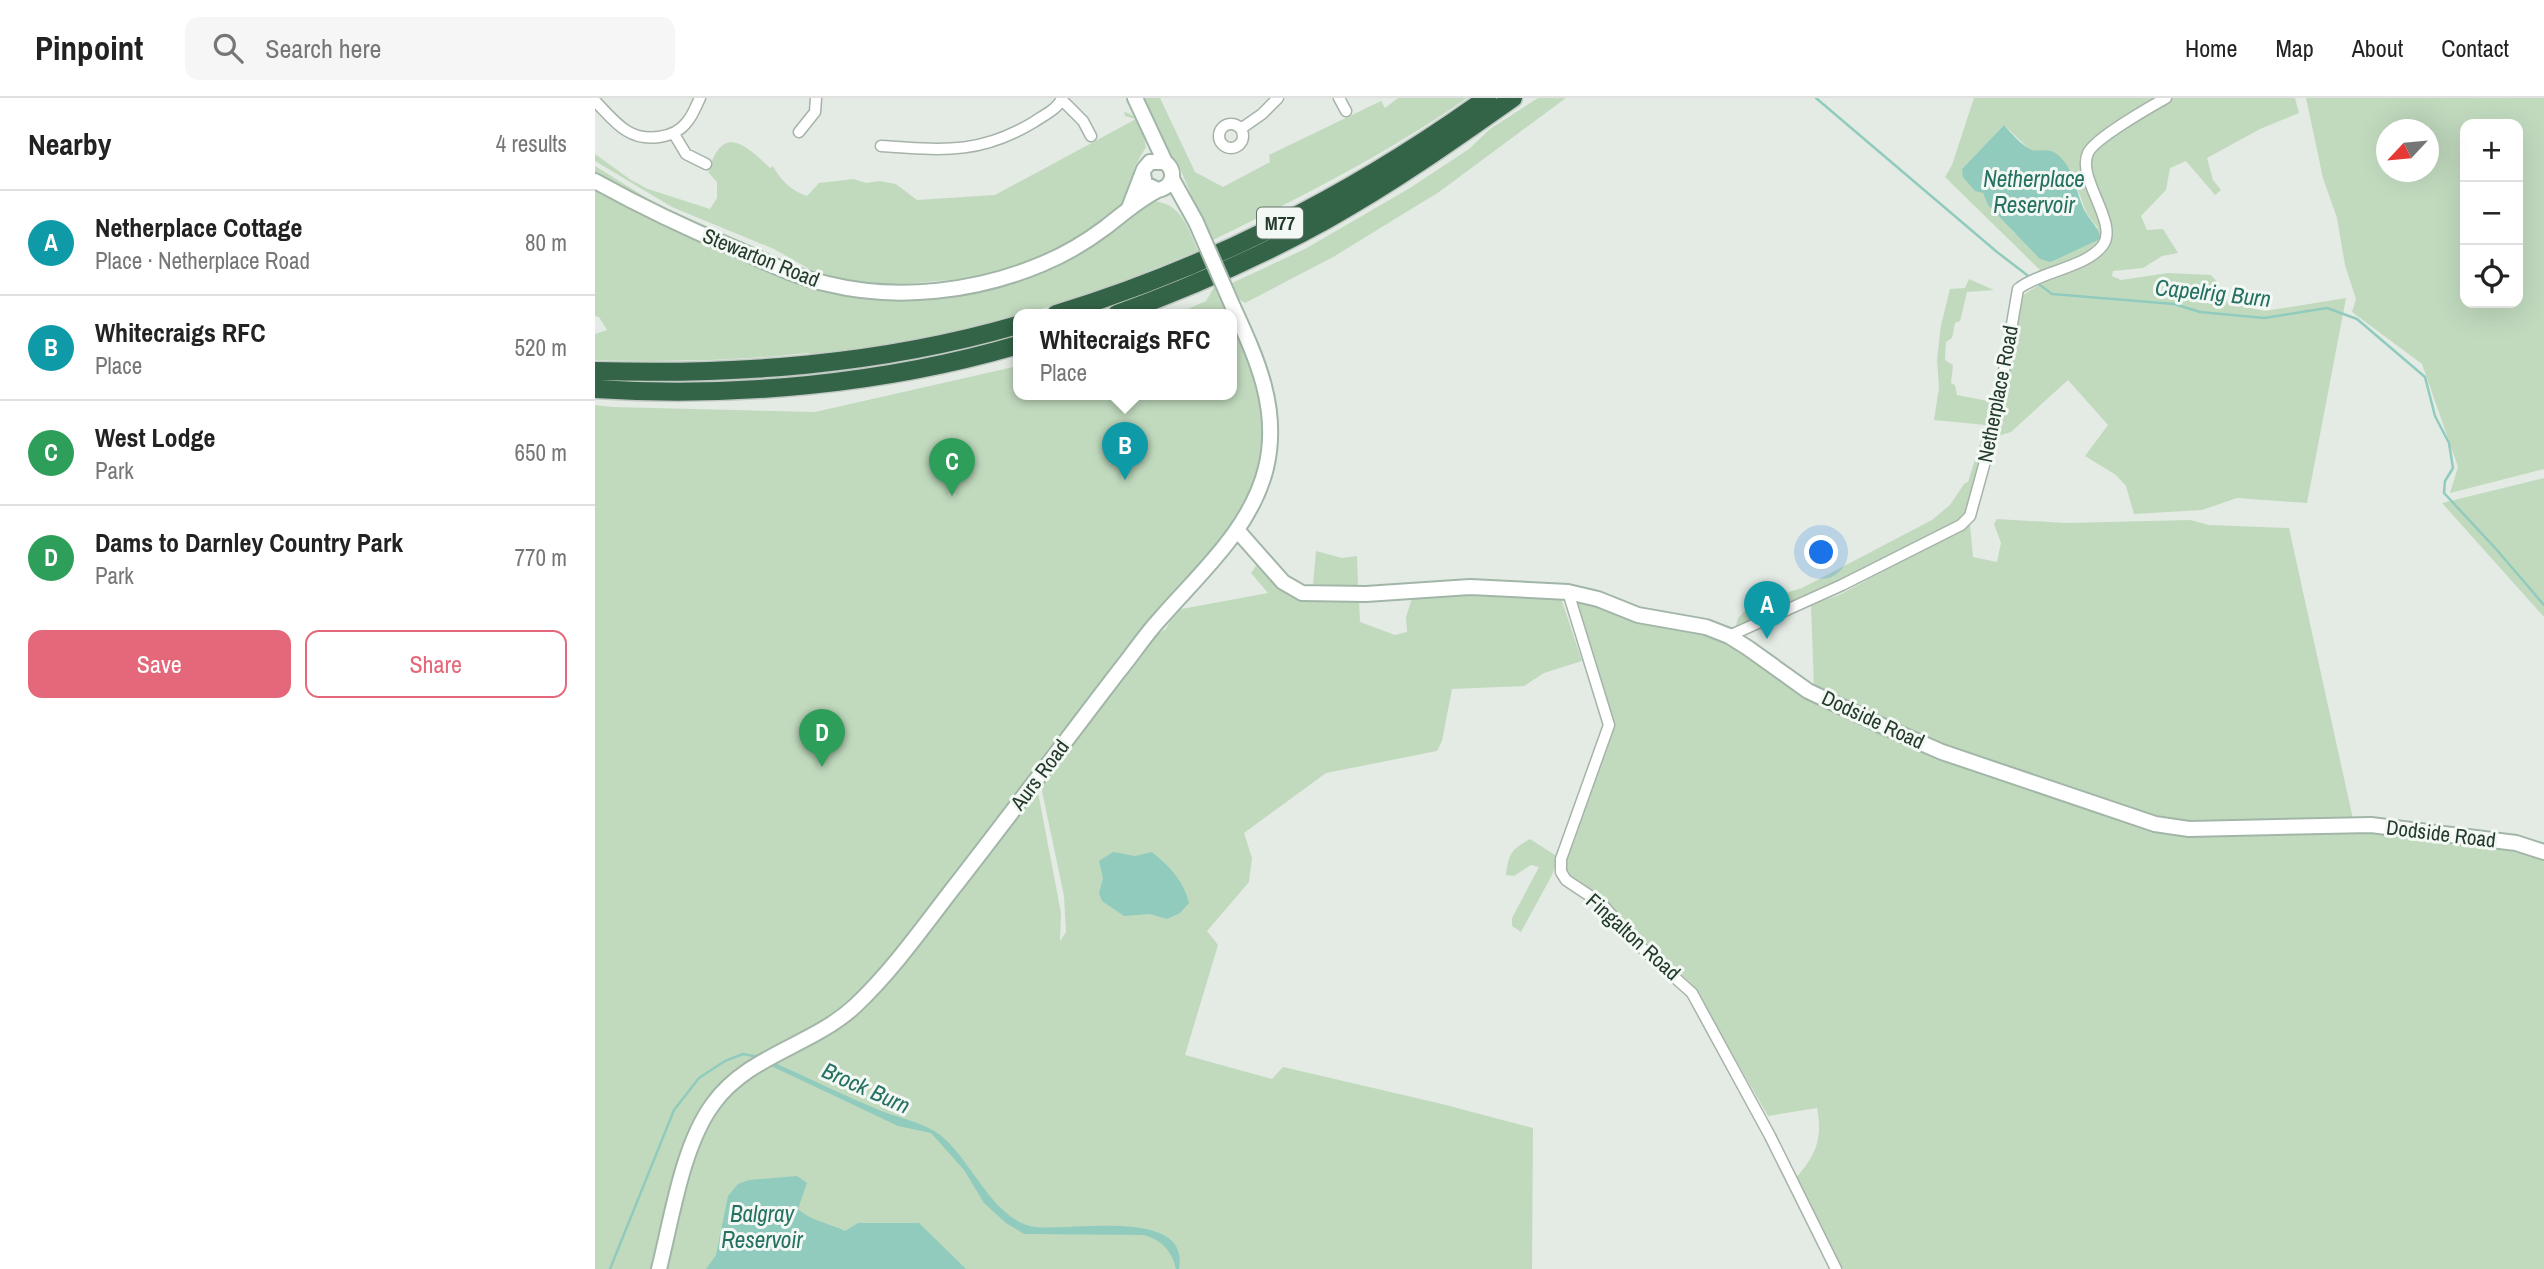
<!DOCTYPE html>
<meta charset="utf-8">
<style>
body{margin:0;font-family:"Archivo Narrow",sans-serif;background:#f6f6f6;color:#222}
.controls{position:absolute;right:21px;top:21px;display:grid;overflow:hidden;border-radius:14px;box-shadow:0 7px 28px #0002}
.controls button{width:63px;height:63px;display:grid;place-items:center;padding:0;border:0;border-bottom:2px solid #e0e0e0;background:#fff;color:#222;font:35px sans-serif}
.compass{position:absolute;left:1781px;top:21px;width:63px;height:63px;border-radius:50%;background:#fff;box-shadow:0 7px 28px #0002;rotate:244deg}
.you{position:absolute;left:1227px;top:455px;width:24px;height:24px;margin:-18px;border:5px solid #fff;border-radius:50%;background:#1a73e8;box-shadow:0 0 0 10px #1a73e833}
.badge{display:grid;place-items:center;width:46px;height:46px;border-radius:50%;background:#e46879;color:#fff;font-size:23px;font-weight:700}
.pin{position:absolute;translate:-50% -58px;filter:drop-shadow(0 2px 4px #0008)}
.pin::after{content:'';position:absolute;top:37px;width:24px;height:21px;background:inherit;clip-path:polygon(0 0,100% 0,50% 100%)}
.popup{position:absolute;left:418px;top:211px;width:224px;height:91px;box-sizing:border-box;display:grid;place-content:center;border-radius:14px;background:#fff;filter:drop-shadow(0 2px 5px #0005);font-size:23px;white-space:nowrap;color:#767676}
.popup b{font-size:26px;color:#222}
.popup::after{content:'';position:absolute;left:50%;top:100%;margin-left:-14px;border:14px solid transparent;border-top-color:#fff}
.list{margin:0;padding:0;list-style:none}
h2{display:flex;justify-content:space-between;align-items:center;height:91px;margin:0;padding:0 28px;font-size:30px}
h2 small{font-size:23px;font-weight:400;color:#767676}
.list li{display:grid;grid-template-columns:46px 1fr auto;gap:21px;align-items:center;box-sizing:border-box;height:105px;padding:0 28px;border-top:2px solid #e0e0e0}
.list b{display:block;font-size:26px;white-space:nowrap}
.list p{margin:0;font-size:23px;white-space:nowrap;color:#767676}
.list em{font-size:23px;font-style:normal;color:#767676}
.actions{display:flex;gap:14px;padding:21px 28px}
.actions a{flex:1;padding:16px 0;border:2px solid #e46879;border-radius:14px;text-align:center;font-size:24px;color:#e46879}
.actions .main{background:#e46879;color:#fff}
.icon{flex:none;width:38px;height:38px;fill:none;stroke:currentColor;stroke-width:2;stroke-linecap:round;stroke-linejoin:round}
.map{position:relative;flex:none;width:1949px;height:1171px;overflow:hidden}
header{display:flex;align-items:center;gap:42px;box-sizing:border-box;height:98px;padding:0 35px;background:#fff;border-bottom:2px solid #e0e0e0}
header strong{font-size:33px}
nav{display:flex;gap:38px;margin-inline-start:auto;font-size:24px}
.search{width:490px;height:63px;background:#f6f6f6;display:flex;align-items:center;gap:18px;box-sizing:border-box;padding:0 24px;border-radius:14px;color:#767676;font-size:26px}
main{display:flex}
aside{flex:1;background:#fff}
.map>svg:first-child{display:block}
.green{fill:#c1dabe;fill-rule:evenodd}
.water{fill:#91cbbe}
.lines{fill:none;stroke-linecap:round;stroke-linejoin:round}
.stream{stroke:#91cbbe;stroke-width:2.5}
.street-casing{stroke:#a6b3a9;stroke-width:13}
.secondary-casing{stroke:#a2b6a8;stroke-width:18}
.highway-casing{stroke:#c2c8c4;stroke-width:21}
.street{stroke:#fff;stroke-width:10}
.secondary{stroke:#fff;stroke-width:14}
.highway{stroke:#336447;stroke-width:18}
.secondary-bridge-casing{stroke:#a2b6a8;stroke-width:18;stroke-linecap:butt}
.secondary-bridge{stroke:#fff;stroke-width:14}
.labels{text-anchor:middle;stroke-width:6;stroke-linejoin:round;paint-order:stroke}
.shield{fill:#f3f8f4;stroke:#627468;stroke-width:2}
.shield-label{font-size:19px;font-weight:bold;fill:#243b2c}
.street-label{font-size:21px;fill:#243b2c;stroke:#f3f8f4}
.water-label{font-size:23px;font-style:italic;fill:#247161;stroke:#f3f8f4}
</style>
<header>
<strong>Pinpoint</strong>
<div class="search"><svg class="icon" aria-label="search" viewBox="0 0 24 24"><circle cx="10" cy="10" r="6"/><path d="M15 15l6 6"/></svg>Search here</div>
<nav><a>Home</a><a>Map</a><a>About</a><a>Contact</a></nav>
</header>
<main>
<aside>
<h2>Nearby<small>4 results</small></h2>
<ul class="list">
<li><span class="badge" style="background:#0f9aa8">A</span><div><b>Netherplace Cottage</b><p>Place · Netherplace Road</p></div><em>80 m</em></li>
<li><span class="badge" style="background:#0f9aa8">B</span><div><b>Whitecraigs RFC</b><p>Place</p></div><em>520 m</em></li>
<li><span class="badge" style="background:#2e9e5b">C</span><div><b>West Lodge</b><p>Park</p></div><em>650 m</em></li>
<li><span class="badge" style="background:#2e9e5b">D</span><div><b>Dams to Darnley Country Park</b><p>Park</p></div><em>770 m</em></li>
</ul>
<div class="actions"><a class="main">Save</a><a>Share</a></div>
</aside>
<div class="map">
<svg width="1949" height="1171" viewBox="0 0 1949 1171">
<rect width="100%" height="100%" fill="#e3ebe4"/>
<path class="green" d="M546,0H565L600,74L628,89L675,64L674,57L786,3L790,10L803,0H872C792,56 704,100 616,143L586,73L566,42Z
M943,0H971L844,94L738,159L650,205L642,200L635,186L710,151L815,90L874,51L895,31Z
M1379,0H1700L1704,15L1665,31L1612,60L1618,82L1626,92L1620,97L1591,63L1575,70L1571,92L1546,118L1552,132L1568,131L1583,155L1567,158L1548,170L1518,173L1517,178L1526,182L1573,175L1616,177L1623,185L1633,205L1670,213L1751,200L1712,405L1642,400L1607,412L1539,416L1531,388L1521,377L1490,358L1513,327L1473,282L1416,334L1400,339L1427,198L1451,182L1446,173L1350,79L1357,67ZM1409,27L1434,51L1470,67L1476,74L1492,116L1503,130L1419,135L1414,127L1393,107L1391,99L1367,71Z
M1711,0H1949V371L1855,395L1863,369L1827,266L1757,214L1761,201L1750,167L1742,120L1728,80ZM1870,26H1923V205H1870ZM1792,32H1834V74H1792Z
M529,14C545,17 548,34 551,49L540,68L533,96L526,107L499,129L452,156L420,169L376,180L298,187L230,180L179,151L77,109L0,63V56L36,82L53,91L115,111L122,100V84L114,75L113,76C126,26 148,44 175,70L178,68C184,81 198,94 212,98L224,85L259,81L271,85L284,83L301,86L322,102L400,97L541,21L530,18Z
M0,68L63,107L178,157L215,177L71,116L0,76Z
M0,90L205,184L223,191L269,198L348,199L522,130L555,103C586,103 593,130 603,153L506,192L431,216H423V218C356,235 289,250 220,257L213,255C142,263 71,264 0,262V236L12,232L4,219L0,218Z
M625,179L651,237L676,333L654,413L442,689L466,815L465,843L471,834L469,798L447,693V685L534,570L562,536L571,531L581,512L673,495L656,475L663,465L685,490L702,500L764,502L765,524L800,537L812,534L811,519L817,500L864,495L966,500L987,563L949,575L929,588L857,591L847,643L842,653L731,675L649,735L657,760L654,784L612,833L623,847L590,957L677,981L688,969L847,1006L938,1030L937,1171H0V307L18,309L220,314L423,268V296H637V216H581L611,203Z
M1374,181L1399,192L1372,194L1365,223L1360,225L1357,240L1351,244L1350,262L1358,267L1356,285L1360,287L1362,297L1398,304L1371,414L1362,423L1241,486L1140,531L1143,520L1157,505L1207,490L1337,422L1355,407L1369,386L1373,384L1391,327L1339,322L1344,290L1342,261L1346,227L1355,191L1370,190Z
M1949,380V519L1847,405Z
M1402,421L1471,425L1595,422L1614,427L1694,430L1758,721L1578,724L1337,643L1219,590L1216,507L1244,497L1375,427L1378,459L1402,464L1406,445L1399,426Z
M721,453L747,460L762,458L763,488L718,486Z
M985,502L1099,529L1137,545L1217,600L1307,645L1570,734L1769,731L1848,742L1949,759V1171H1247L1201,1080C1221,1057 1228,1041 1222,1010L1173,1018L1097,886L974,779L969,764L1019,630L980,511L981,506Z
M935,741L963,759L957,777L926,834L917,828V820L944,769L936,767L919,778L911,777C914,755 916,752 935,741Z"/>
<path class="water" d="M1409,27C1416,35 1427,48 1437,52C1446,54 1453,49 1463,57C1482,74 1480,95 1491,115C1496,123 1502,128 1505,138L1503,142L1460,162L1455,164L1445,161L1393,107L1388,95L1380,93L1368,79L1367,71Z
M518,754L540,758L557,754C574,768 589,783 594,805L585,815L572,821L555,816L529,818L507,803L504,795L508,780L504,763Z
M181,961L182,966C216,981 250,998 284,1012C306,1021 334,1025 351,1042C377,1066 398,1118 435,1128C468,1136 596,1106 584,1171H581C577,1153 567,1142 549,1137L429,1136L411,1125L389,1105L369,1072L336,1035L303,1028L172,966Z
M202,1078L212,1085L203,1111C216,1123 234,1125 250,1133L263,1125H324L371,1171H111L121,1157L133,1098L143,1086L154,1082Z"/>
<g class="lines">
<path class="stream" d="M1221,0L1402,154L1436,180
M1441,184L1457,196L1579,206L1605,214L1669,220L1732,210L1762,221L1830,279L1840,318L1854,345L1858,370L1850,383L1849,395L1901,451L1949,507
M15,1171L79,1012L104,980L130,963L148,956L164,959"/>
<defs>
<path id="street" d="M744,0L751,13
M467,2L488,23L496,38
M0,3C10,13 20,26 32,33C50,44 79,41 92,24C98,17 101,8 105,0
M624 38a12 12 0 1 1 24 0a12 12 0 1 1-24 0Z
M647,30L667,16L683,0
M204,34L220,14L221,0
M79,36L91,56L111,66
M286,48C347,52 384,57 439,24C449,17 463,11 467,0
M973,494L1014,627L966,761V774L971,782L1007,806L1038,842L1097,895L1175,1038L1241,1171
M1134,538L1247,487L1366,427L1375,418L1399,331L1423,191C1446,173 1491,170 1508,147C1524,125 1481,80 1493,55C1499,41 1555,9 1571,0"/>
<path id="secondary" d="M540,0L570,64
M577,81L601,124
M0,83C45,108 91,130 139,150C169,163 200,179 233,186C302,203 381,194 447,166C469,157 491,144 511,129C528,116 543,102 563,92
M534,110L549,71L555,64H570C582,74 578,89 563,92L550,86L548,76
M642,432L688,484L707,495L771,496L875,489L973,494L1003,501L1043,517L1111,529L1134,538L1153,550L1213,593L1294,631L1347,654L1560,726L1594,731L1776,727L1921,745L1949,754
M64,1171C77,1120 87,1048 118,1006C153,957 217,948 260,908C296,874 326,832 356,793C413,720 468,646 524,573C538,556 550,537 565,521C605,475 656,431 671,370C685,311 662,261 638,209"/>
<path id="highway" d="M461,216C616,169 761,94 892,0
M522,216C594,190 664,159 731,122C796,86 857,43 918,0
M0,273C143,277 285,267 423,227
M0,291C139,300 290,286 423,247"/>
</defs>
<use href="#street" class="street-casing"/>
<use href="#secondary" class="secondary-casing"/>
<use href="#highway" class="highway-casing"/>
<use href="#street" class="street"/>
<use href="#secondary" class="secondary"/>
<use href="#highway" class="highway"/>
<defs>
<path id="secondary-bridge" d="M601,124L638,209"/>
</defs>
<use href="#secondary-bridge" class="secondary-bridge-casing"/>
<use href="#secondary-bridge" class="secondary-bridge"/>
</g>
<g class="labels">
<rect class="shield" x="662" y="109.5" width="46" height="31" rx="5"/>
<g class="shield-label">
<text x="685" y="132">M77</text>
</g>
<g class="street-label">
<text transform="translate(166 160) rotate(22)" y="7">Stewarton Road</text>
<text transform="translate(1403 296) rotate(-79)" y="7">Netherplace Road</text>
<text transform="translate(1278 622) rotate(25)" y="7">Dodside Road</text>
<text transform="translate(445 677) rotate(-53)" y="7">Aurs Road</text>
<text transform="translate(1846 736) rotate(7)" y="7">Dodside Road</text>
<text transform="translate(1038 839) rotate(42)" y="7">Fingalton Road</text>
</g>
<g class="water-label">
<text x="1439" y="89">Netherplace<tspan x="1439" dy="26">Reservoir</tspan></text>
<text transform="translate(1618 195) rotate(6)" y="8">Capelrig Burn</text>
<text transform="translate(271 990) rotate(24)" y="8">Brock Burn</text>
<text x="167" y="1124">Balgray<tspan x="167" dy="26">Reservoir</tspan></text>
</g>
</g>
</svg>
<div class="controls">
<button>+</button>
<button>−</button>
<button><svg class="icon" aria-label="locate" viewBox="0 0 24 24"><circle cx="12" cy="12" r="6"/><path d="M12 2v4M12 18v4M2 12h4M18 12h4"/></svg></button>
</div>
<svg class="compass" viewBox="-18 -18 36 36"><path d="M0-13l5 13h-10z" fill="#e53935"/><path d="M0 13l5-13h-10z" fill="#767676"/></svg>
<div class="you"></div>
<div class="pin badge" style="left:1172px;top:541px;background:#0f9aa8">A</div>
<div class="pin badge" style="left:530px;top:382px;background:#0f9aa8">B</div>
<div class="popup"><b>Whitecraigs RFC</b>Place</div>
<div class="pin badge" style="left:357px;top:398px;background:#2e9e5b">C</div>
<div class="pin badge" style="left:227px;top:669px;background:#2e9e5b">D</div>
</div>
</main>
